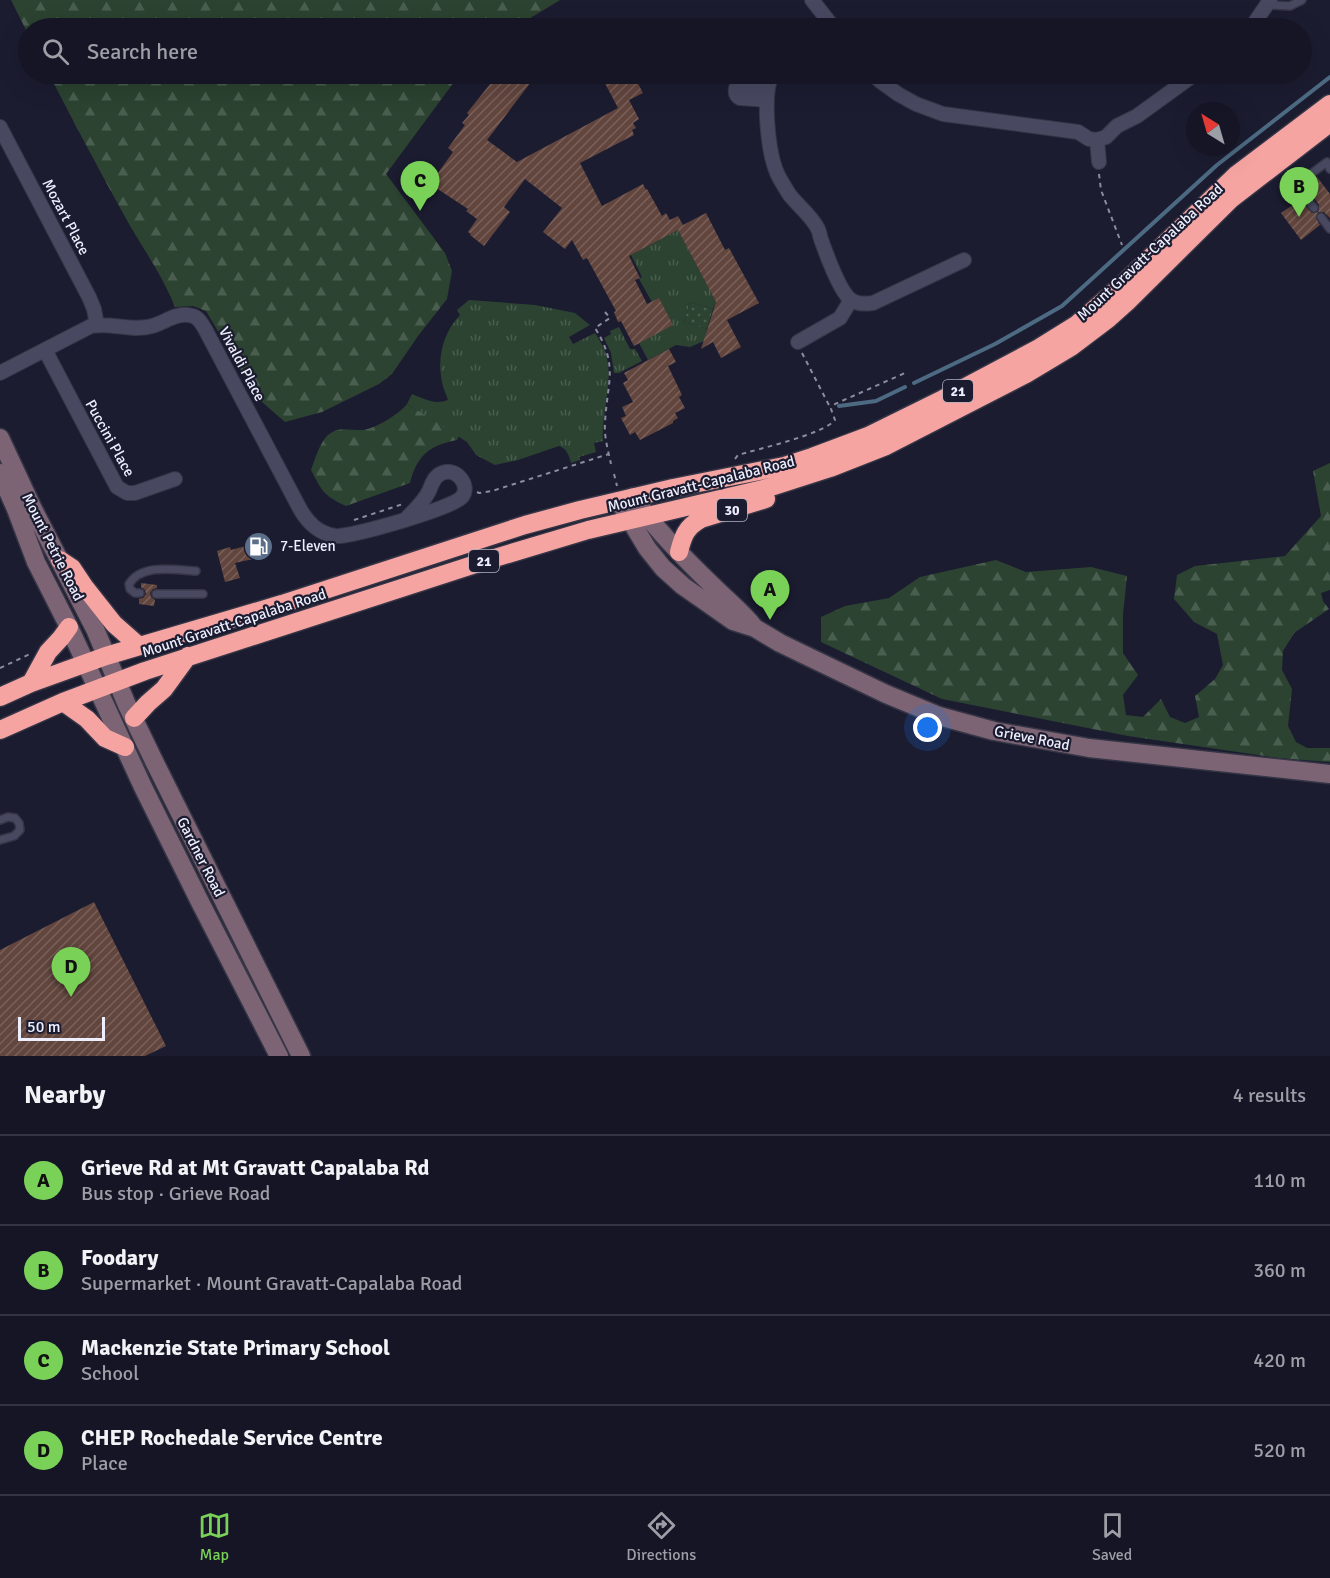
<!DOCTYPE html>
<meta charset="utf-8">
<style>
body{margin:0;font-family:Signika,sans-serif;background:#222232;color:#f1f3f6}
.compass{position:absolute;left:1186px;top:102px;width:54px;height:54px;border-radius:50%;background:#151525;box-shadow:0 6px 24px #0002;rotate:323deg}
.scale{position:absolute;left:18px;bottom:15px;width:87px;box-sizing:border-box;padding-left:6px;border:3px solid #eeeffe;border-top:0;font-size:16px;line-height:21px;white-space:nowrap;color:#eeeffe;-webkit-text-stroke:4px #1c1c31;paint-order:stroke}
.you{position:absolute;left:928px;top:728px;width:21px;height:21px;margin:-15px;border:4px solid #fff;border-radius:50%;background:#1a73e8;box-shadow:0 0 0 9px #1a73e833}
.badge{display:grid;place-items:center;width:39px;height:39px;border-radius:50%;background:#79d158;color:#111;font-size:20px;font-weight:700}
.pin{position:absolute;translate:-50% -50px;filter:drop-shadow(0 2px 3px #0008)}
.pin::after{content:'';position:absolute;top:32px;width:21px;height:18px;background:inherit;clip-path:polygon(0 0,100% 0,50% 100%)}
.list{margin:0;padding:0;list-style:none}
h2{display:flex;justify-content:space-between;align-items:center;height:78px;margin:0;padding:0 24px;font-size:26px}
h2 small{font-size:20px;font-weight:400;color:#9d9fa7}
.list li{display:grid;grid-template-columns:39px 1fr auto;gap:18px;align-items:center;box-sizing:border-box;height:90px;padding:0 24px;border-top:2px solid #343442}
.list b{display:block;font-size:22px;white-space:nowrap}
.list p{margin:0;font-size:20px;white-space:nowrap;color:#9d9fa7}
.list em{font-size:20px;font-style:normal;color:#9d9fa7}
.icon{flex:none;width:33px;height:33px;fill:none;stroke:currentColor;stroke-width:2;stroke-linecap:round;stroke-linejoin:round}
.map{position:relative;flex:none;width:1330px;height:1056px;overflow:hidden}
.search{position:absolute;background:#151525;box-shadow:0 6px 24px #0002;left:18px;right:18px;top:18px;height:66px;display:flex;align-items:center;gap:15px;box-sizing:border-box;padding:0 21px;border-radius:33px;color:#9d9fa7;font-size:22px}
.sheet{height:438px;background:#151525}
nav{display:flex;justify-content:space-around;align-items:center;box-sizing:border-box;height:84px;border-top:2px solid #343442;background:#151525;font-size:16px;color:#9d9fa7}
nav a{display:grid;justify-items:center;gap:3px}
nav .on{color:#79d158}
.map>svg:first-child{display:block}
.grass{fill:url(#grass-tufts)}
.forest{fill:url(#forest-firs)}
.park{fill:url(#park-dots)}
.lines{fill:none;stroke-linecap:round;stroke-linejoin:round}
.stream{stroke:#4c6b83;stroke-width:4}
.building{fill:url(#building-hatch)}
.lane-casing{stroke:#353546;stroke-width:10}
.street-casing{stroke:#353546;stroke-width:16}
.secondary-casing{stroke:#353546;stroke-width:21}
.highway-casing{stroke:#353546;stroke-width:21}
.path{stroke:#8c8c9e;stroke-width:2;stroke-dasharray:4.5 4.5;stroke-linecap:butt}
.lane{stroke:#484861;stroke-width:7}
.street{stroke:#484861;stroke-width:14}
.secondary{stroke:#7c6474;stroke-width:18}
.highway{stroke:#f6a4a2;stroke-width:18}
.labels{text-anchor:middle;stroke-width:4.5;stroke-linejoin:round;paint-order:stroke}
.shield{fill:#1c1c31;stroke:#afb0c0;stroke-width:1.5}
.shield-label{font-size:14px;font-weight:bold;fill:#eeeffe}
.street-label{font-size:15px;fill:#eeeffe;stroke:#1c1c31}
.poi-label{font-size:15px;fill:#eeeffe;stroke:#1c1c31;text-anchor:start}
</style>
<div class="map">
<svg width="1330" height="1056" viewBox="0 0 1330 1056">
<defs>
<pattern id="grass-tufts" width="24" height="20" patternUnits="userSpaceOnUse" patternTransform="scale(1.5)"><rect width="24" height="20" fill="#2b4330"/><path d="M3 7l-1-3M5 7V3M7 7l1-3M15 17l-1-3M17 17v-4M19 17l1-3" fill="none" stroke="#4a5e4f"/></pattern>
<pattern id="forest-firs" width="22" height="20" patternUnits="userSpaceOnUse" patternTransform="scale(1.5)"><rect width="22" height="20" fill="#2b4330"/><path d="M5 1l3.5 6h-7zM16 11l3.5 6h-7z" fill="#4a5e4f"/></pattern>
<pattern id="park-dots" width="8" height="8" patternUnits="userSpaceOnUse" patternTransform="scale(1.5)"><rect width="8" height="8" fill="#2b4330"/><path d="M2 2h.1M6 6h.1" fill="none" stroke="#4a5e4f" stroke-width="1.8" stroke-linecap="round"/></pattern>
<pattern id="building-hatch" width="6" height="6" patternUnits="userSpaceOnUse" patternTransform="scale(1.5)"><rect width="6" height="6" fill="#62463e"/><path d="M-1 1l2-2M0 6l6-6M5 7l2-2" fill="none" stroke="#79615b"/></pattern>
</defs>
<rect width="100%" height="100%" fill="#1c1c31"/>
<path class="grass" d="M678,230L716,302L713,309L690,302L684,322L707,329L704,341L690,347L676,345L648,360L639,343L672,325L652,302L639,279L642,277L631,255Z
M469,300L535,305L575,313L590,325L569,337L573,344L595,333C599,339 604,347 606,354C614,382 601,412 603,441L594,443L596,452L579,457L580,460L571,463C569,455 567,449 559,446L518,460L495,465L476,455L467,442L407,404L412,394C424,399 435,405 448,400C446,394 443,388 442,382C437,357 443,333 460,315L457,310Z
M619,327L630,349H635L642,361L619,373H614L611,353L604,338L611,334L610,331Z"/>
<path class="forest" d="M11,0H560L514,28H28V34Z
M49,74H460L386,174L445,253L452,271L447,299L418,336L392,374L379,384L322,412L285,422L262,402L245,377L206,311L193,306L175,307C162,274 141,246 124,215C98,168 73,121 49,74Z
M407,404L459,436L457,440C430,445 417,455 410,483L346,506C324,496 322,491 311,470C315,459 319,445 327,436C338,425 351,431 363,430C377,428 399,414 407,404Z
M1330,463V590L1321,593L1323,601L1329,609L1294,633L1283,651L1282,670L1292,689L1288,726L1296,742L1307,748H1330V762L1278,758L1128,736L942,699L821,642V617L845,606L889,598L920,577L996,560L1026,572L1091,567L1127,576L1123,614V653L1138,675L1123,695L1126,715L1143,717L1161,699L1170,717L1185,723L1199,717L1195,696L1215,679L1223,665L1217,634L1194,622L1174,599L1177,575L1195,566L1285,556L1321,516L1313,471Z"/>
<path class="park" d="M690,302L713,309L707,329L684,322Z"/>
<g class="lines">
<path class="stream" d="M914,383L995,344L1062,306L1217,165L1330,77
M839,406L876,401L905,387"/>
</g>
<path class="building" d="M498,74H537L487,140L517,162L618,108L600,74H633L643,93L629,100L639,119L633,123L636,128L632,130L634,135L580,163L602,206L643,184L646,190L647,189L662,216L666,213L670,220L678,216L683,225L706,213L725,250L729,248L759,303L727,320L741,347L721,358L713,342L701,349L716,302L678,230L629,256L640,278L635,280L647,304L659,298L673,325L634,346L621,321L618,322L614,312L616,311L587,258L583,260L572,240L565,249L543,232L562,208L525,179L504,207L510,212L484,246L470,235L471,234L468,232L477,219L466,211L468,209L430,184L453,152L448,148L465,125L462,123L469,115L467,113Z
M1317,177L1330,194V218L1324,212H1318L1316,218L1320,225L1301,240L1281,213L1300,200L1312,213L1318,212L1319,209V205L1305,185Z
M669,349L676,362L668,366L682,395L679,397L685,408L675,413L678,418L673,421V423L640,440L635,432L630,435L621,418L626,416L622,407L633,402L623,383L628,380L624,373Z
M249,545L253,559L235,563L240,578L225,582L217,551L230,547L231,550Z
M141,583L157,585V588L153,589L150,593L151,597L155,600L154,606L139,604V599L143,598L146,594L145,590L141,587Z
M94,902L166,1046L145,1056H0V950Z"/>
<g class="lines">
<defs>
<path id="lane" d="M1268,5L1290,6L1302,0
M1314,208L1300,191L1293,187L1327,162L1330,169
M1321,217L1330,229
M140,593H135L130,589L129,584C142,563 175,570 196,571
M156,594H203
M0,820L8,817L15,818L19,823L20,830L14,836L0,840"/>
<path id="street" d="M812,0L834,28
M1251,28L1270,0
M772,74C762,95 768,152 777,173C780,180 785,187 789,194C798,206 811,215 818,229C820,233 820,238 822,242C827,256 840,292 851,300C857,304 866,304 873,303L964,260
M873,74L880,81L898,94L916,104L943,114L1078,132L1089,139L1097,140L1106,137L1117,126L1137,116L1195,74
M766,100L740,98C736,96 735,93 736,88L743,85L768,87
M0,127L89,297L94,309L97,325
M1097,140L1099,162
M798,342L840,318L851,300
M45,350L117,487L127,493H135L175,479
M0,373L91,326C111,322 132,332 152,326C166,322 178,311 193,316C199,318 202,324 205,329L300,509C308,523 318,533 335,536C349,538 456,507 462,497C471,485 456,467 442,473C434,476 432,484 429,491C424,502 413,511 405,520"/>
<path id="secondary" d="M0,438L33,509L95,629L127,705L154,761L301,1056
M0,473L16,509L36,562L69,627L143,787L199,900L279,1056
M633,497C657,531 685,559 714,587C728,601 742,612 754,627
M619,501L647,548L663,568L683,586L733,621L755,628L780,643L811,658L886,694L939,716L994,731L1089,748L1330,774"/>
<path id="highway" d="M679,552C683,536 686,527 701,519L766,499
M60,560L72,568L84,586L114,624L139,646
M31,683L48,652L61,638L69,627
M0,697L31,683L106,656L282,604L525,525L580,510L673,488L784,466L812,457L868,436L943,399L1039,348L1076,325L1122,285L1236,175L1330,104
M63,702L87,719L105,738L125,747
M134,718L148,703L164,689L188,656
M0,730L63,702L145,671L488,560L588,530L771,487L830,468L886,446L1026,374L1071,347L1108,319L1127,302L1231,199L1330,123"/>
</defs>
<use href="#lane" class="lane-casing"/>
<use href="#street" class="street-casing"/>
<use href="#secondary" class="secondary-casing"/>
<use href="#highway" class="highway-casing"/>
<path class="path" d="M1099,174L1101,190L1122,245
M605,312L610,318L595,328C619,366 607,382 605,423C604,437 608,450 611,464
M802,353L831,409
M735,459L738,455C758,449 824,434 835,420L831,409L835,404L905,373
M614,474L617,486
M477,492L479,493L492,491L609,454
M354,520L403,504
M0,668L30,654"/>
<use href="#lane" class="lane"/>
<use href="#street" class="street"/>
<use href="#secondary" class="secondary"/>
<use href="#highway" class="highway"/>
</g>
<defs>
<symbol id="fuel-disc" viewBox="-11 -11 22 22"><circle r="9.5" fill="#5c6f8a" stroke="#1c1c31"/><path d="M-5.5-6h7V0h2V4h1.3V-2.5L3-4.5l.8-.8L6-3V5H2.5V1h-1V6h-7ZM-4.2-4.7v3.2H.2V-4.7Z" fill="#fff"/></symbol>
</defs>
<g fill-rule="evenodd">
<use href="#fuel-disc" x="242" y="530" width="33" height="33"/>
</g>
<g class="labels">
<g class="shield">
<rect x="943" y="380" width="30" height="22" rx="4.5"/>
<rect x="717" y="499" width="30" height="22" rx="4.5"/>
<rect x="469" y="550" width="30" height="22" rx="4.5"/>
</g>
<g class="shield-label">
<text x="958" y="396">21</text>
<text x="732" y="515">30</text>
<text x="484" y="566">21</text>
</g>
<g class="street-label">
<text transform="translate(66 217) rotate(62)" y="5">Mozart Place</text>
<text transform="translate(1150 252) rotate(-43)" y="5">Mount Gravatt-Capalaba Road</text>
<text transform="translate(242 364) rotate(62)" y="5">Vivaldi Place</text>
<text transform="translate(110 438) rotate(61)" y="5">Puccini Place</text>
<text transform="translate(701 484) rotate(-14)" y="5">Mount Gravatt-Capalaba Road</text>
<text transform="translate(53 547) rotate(63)" y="5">Mount Petrie Road</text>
<text transform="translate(234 623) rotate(-18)" y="5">Mount Gravatt-Capalaba Road</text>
<text transform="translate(1032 738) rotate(11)" y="5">Grieve Road</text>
<text transform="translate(201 857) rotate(63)" y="5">Gardner Road</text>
</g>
<g class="poi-label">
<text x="280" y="551">7-Eleven</text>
</g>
</g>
</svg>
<svg class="compass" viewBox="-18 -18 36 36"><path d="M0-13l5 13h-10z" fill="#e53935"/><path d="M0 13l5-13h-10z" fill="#9d9fa7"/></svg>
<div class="scale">50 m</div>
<div class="you"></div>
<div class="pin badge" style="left:770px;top:620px">A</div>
<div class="pin badge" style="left:1299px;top:217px">B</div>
<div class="pin badge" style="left:420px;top:211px">C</div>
<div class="pin badge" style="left:71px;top:997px">D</div>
<div class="search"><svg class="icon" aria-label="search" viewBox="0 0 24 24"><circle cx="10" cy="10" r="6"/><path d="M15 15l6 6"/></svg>Search here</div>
</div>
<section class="sheet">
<h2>Nearby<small>4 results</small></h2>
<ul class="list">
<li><span class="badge">A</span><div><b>Grieve Rd at Mt Gravatt Capalaba Rd</b><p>Bus stop · Grieve Road</p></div><em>110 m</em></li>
<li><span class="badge">B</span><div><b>Foodary</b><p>Supermarket · Mount Gravatt-Capalaba Road</p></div><em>360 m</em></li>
<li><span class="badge">C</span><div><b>Mackenzie State Primary School</b><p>School</p></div><em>420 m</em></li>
<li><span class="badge">D</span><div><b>CHEP Rochedale Service Centre</b><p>Place</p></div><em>520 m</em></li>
</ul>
</section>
<nav>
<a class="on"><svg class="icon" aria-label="map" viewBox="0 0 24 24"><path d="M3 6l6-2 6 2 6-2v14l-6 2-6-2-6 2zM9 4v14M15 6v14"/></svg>Map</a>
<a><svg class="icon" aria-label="directions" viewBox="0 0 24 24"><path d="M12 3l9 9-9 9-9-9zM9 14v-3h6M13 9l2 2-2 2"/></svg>Directions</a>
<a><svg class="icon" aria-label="saved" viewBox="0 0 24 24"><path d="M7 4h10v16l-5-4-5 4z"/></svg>Saved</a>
</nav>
